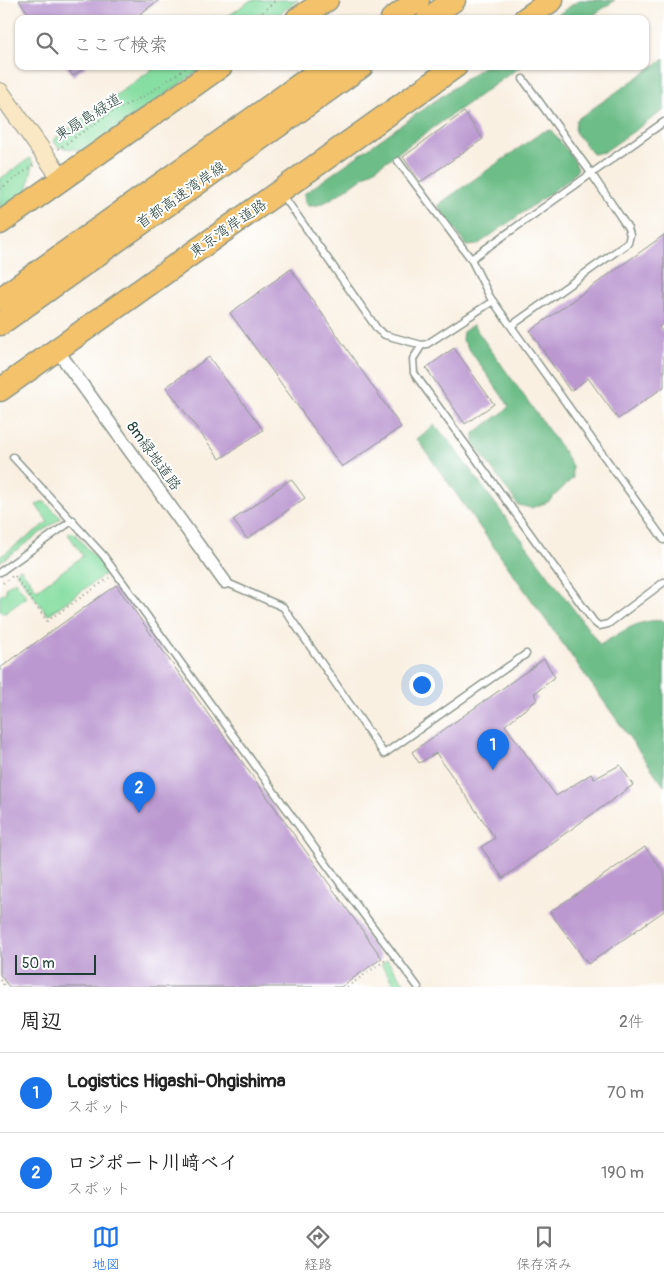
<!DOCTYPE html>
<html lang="ja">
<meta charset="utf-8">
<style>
body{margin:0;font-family:Pangolin,"Klee One",sans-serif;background:#f6f6f6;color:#222}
.scale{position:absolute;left:15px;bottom:12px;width:81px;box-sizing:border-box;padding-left:5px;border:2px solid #1f3d34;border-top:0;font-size:14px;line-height:18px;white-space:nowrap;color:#1f3d34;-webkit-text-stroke:4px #fff;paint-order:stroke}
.you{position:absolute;left:421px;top:684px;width:18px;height:18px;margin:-12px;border:4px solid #fff;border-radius:50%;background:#1a73e8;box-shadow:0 0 0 8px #1a73e833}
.badge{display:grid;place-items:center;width:32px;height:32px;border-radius:50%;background:#1a73e8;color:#fff;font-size:16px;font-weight:700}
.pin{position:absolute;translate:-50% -41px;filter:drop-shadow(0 1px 2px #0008)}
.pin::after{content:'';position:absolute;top:26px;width:18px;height:15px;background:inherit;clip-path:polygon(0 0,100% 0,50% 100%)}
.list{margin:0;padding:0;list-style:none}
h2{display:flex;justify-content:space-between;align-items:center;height:65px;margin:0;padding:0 20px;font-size:21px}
h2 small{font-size:16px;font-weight:400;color:#767676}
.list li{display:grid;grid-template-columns:32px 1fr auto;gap:15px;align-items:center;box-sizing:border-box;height:80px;padding:0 20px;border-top:1px solid #e0e0e0}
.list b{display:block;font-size:19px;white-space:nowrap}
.list p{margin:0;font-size:16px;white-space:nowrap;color:#767676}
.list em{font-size:16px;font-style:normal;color:#767676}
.icon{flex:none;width:28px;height:28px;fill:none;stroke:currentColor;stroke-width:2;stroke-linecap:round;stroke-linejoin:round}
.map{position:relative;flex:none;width:664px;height:987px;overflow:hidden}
.search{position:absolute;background:#fff;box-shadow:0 1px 4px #0004;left:15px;right:15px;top:15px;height:55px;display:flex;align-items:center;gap:12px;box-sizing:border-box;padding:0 18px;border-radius:10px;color:#767676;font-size:19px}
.sheet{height:225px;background:#fff}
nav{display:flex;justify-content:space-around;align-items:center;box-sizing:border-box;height:70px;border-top:1px solid #e0e0e0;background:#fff;font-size:14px;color:#767676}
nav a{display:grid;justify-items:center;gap:2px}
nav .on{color:#1a73e8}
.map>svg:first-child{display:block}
.green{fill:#87dea2;stroke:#538e6b}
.forest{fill:#6dbd88;stroke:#467d5e}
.building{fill:#bb99d0}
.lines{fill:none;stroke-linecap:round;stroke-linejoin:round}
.lane-casing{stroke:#8c968b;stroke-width:9}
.street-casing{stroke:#8c968b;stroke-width:15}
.secondary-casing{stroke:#8c968b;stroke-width:20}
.highway-casing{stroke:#8c968b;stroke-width:25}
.path{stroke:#8c968b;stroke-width:2;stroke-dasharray:1 4;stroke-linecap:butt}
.lane{stroke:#fff;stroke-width:6}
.street{stroke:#fff;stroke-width:12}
.secondary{stroke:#fae7c3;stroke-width:18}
.highway{stroke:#f3c26a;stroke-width:22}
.labels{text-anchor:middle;stroke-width:4;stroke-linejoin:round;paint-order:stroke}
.street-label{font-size:15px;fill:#1f3d34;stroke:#fff}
</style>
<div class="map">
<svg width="664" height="987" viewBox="0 0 664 987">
<rect width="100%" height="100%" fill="#fff"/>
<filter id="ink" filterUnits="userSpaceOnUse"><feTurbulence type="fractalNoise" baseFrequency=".02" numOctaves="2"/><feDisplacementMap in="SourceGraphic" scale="10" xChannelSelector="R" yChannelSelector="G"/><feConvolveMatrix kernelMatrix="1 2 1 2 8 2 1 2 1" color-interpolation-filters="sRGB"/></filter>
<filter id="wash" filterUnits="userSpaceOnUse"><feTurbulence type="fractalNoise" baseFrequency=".0096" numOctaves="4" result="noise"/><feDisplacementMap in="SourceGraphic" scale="20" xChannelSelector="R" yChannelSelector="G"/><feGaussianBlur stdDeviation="1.12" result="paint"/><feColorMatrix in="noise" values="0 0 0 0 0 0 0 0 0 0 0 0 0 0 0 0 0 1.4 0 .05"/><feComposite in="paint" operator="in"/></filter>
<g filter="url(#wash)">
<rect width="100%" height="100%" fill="#f9f0e2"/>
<path class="green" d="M251,0H298L272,19H224Z
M157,66H205L86,151L58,147L53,140Z
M30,158L33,163L27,193L0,212V179Z
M41,502H45L61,518L0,562V557L48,522L36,505Z
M70,532L74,533L108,572L48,615L16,572L20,568L37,590L83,556L68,534Z
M15,581L27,597L5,613L0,611V596L6,592V587Z
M387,960L404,983L397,987L381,965Z"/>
<path class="forest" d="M579,0H615L588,19H552Z
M664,59V110L604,152L593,154L575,132L576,120Z
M484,66H521L345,190C333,197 322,207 308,206L305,202L304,194Z
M551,130L573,158L578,169L570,179L477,245L467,246L439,208V204L542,132Z
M473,325L562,449L572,466L573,478L548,502L531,508L518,505L474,444V433L502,413L509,406L462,339L463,332Z
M434,425L446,437L600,645C621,633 638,618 664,621V786L417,439Z"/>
<g id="blocks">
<path class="building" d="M19,0H159L133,19H32Z
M66,66H87L73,76Z
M464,112L483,139L420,182L403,157Z
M664,235V323L659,327L664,334V387L618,419L588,378L570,391L530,331Z
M291,269L401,427L342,467L230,313Z
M454,348L494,404L465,424L426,368Z
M209,357L263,430L220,459L166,387Z
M291,479L305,498L247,539L233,520Z
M116,585L382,958L341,987H9L0,975V668Z
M544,659L555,677L534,694L538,699L505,725L556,796L591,774L594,779L620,765L633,785L503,878L481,847L495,838L436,753L419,763L412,752Z
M645,847L664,873V911L588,964L550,912Z"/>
</g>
</g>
<g filter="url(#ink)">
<use href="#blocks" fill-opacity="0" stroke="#8c968b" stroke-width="1"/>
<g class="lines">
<defs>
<path id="lane" d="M398,161L471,259L490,297L664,540
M282,194L378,330L385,335L422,345L427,344L493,301
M471,259L664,122
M511,326L628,243L630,235L628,228L591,173L523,79
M422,345L413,359L414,373L594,622L599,626L608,624L664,582
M13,457L103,555L340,883L418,987
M0,572L73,520
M225,582L283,607L384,754L526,654"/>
<path id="street" d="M57,350L225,582"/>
<path id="secondary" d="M0,92L62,179"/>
<path id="highway" d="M297,19L327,0
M392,19L418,0
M428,19L454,0
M525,19L552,0
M0,223L221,66
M0,299L326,66
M0,324L362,66
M0,390L456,66"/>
</defs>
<use href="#lane" class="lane-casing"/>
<use href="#street" class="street-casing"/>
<use href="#secondary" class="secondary-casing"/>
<use href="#highway" class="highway-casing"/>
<path class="path" d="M255,19L276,0
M58,149L110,113L146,95L189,66
M0,189L35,164
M3,583L14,575L47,621L109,578
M0,980L5,987
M347,987L387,959"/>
<use href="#lane" class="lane"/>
<use href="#street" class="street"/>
<use href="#secondary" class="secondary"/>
<use href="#highway" class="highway"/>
</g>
</g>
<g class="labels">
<g class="street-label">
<text transform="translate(88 117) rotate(-32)" y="5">東扇島緑道</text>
<text transform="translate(181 195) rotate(-35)" y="5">首都高速湾岸線</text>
<text transform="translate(228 228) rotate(-35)" y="5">東京湾岸道路</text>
<text transform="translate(154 456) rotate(54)" y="5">8m緑地道路</text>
</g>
</g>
</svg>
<div class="scale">50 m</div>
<div class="you"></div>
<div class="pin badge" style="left:493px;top:770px">1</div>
<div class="pin badge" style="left:139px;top:813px">2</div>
<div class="search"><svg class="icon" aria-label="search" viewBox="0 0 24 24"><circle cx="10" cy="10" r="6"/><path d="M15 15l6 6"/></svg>ここで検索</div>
</div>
<section class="sheet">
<h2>周辺<small>2件</small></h2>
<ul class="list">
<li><span class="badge">1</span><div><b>Logistics Higashi-Ohgishima</b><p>スポット</p></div><em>70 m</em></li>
<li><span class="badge">2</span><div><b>ロジポート川﨑ベイ</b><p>スポット</p></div><em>190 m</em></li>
</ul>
</section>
<nav>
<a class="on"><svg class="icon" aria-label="map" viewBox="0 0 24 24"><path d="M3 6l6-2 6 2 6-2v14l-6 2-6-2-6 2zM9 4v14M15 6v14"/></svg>地図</a>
<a><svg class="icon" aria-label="directions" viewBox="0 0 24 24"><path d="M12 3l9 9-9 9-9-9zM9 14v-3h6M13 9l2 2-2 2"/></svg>経路</a>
<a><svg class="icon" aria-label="saved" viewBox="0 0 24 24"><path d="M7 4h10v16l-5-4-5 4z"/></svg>保存済み</a>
</nav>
